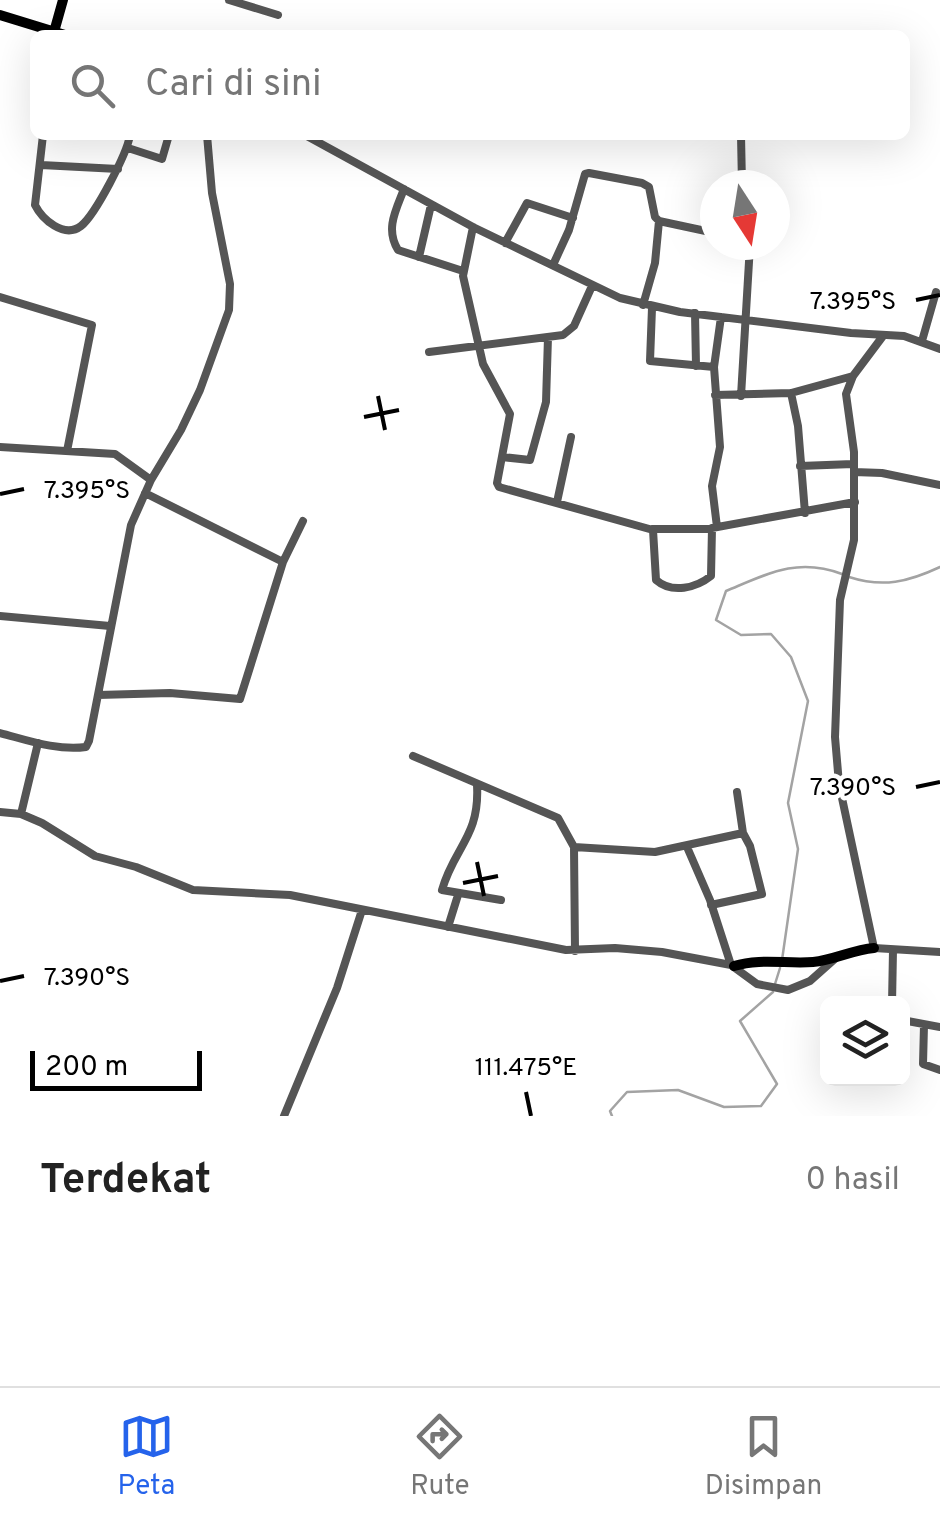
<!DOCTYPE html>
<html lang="id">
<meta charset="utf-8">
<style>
body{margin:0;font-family:Overpass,sans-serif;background:#f6f6f6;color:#222}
.controls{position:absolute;right:30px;bottom:30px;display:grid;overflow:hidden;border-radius:15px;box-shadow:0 10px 40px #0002}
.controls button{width:90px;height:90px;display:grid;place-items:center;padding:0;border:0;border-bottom:2px solid #e0e0e0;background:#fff;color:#222;font:50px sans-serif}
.compass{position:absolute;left:700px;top:170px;width:90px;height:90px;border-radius:50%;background:#fff;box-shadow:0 10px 40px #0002;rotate:168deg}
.scale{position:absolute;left:30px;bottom:25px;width:172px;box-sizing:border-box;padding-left:10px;border:5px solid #000;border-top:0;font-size:28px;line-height:35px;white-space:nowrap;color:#000;-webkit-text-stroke:8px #fff;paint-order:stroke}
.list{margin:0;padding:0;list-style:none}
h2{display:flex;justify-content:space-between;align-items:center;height:130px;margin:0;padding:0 40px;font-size:42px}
h2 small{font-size:32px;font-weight:400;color:#767676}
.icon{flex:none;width:55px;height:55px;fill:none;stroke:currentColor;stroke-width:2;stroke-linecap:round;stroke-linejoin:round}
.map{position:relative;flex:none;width:940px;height:1116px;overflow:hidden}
.search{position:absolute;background:#fff;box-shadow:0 10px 40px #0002;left:30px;right:30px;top:30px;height:110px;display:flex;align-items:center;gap:25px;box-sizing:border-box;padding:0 35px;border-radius:15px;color:#767676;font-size:38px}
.sheet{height:270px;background:#fff}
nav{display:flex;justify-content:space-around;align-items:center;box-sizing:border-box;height:140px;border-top:2px solid #e0e0e0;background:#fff;font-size:28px;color:#767676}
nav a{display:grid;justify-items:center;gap:5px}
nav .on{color:#2563eb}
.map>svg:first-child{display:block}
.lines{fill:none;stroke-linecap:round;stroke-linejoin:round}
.stream{stroke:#a3a3a3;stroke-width:2.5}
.minor{stroke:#555;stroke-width:8}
.major{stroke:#000;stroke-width:10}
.ticks{fill:none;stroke:#000;stroke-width:4}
.ticks-label{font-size:25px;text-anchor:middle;fill:#000;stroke:#fff;stroke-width:9;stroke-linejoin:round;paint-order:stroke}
</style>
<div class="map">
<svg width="940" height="1116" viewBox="0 0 940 1116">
<rect width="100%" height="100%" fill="#fff"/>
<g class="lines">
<path class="stream" d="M849,577C883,588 908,582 940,567
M782,960L798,849L788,803L808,701L791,657L771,634L741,635L716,620L726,591C767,574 797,557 842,574
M775,984L780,968
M612,1116L610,1111L627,1092L678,1090L724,1107L761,1106L777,1084L740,1021L773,992"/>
<path class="minor" d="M229,0L278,15
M43,135L35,205C42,219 64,239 81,226C95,215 127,154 130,135
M305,135L473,227L620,298L680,312L851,333L904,336L940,349
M741,135L742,185
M128,148L162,159L169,135
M41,165L118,169
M404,189C396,210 385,229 398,250L463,271
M473,227L463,276L483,364L510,414L497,483L499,487L653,530L656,580C672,594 696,588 711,576L712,528L855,502
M505,243L527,203L573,218
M419,257L431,205
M553,265L569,230L585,174L589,173L642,183L649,187L655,217L659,221L715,233
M0,297L92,325L67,451
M643,305L655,263L659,221
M652,308L650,361L714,367
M695,313L696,366
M883,336L853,376L846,394L854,452V540L840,600L835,737L839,784L874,948L940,952
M922,341L936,292
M429,352L563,335L574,326L592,286
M791,393L798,426L805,513
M715,395L791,393L853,376
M741,396L750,245
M0,447L115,454L151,480
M502,457L530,460L546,402L548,337
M800,466L853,464
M854,472L882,473L940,485
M557,502L571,437
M717,527L712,486L720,447L714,367L721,317
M652,529H710
M283,562L303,521
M0,616L110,626
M98,695L170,693L240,699L283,562L145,493
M0,733C27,740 57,751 86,747L89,741L131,525L151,480L181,430L200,390L229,310L230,284L212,193L207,135
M413,756L558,818L574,847L575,951
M477,785C480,837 454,847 442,890L501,900
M737,792L743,833
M0,812L21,814L42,823L95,856L136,867L193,890L290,895L566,950L615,948L662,952L731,965L757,984L788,990L810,981L837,957
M21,814L38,743
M574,847L655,852L743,833L750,846L762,894L711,905
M687,847L710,900L731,965
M448,927L458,895
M892,1004L893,950
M902,1020L940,1027
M924,1025L923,1064L940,1070
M284,1116L337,988L362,910"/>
<path class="major" d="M0,15L65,35
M54,32L63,0
M734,966C760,958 786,964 813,962C834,960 852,950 874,948"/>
</g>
<path class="ticks" d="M916,300L940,295M378,396L385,430M364,417L399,410M0,494L24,489M916,787L940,782M477,862L484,896M463,883L498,876M0,981L24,976M526,1092L531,1116"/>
<g class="ticks-label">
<text x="853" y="309">7.395°S</text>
<text x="87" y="498">7.395°S</text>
<text x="853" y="795">7.390°S</text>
<text x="87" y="985">7.390°S</text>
<text x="526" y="1075">111.475°E</text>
</g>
</svg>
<div class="controls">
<button><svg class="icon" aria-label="layers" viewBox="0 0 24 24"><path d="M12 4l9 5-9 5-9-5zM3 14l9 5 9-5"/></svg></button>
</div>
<svg class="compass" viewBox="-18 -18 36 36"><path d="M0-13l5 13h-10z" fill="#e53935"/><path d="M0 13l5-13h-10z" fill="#767676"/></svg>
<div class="scale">200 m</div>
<div class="search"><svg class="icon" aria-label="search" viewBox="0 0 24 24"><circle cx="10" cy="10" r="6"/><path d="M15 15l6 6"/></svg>Cari di sini</div>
</div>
<section class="sheet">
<h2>Terdekat<small>0 hasil</small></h2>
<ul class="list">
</ul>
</section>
<nav>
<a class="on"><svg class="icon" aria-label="map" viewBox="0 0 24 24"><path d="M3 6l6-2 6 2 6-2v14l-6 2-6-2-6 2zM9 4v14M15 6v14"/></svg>Peta</a>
<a><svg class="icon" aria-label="directions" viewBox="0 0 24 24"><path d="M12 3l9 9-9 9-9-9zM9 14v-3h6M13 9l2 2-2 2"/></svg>Rute</a>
<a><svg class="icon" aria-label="saved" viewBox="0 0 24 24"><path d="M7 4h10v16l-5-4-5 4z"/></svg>Disimpan</a>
</nav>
